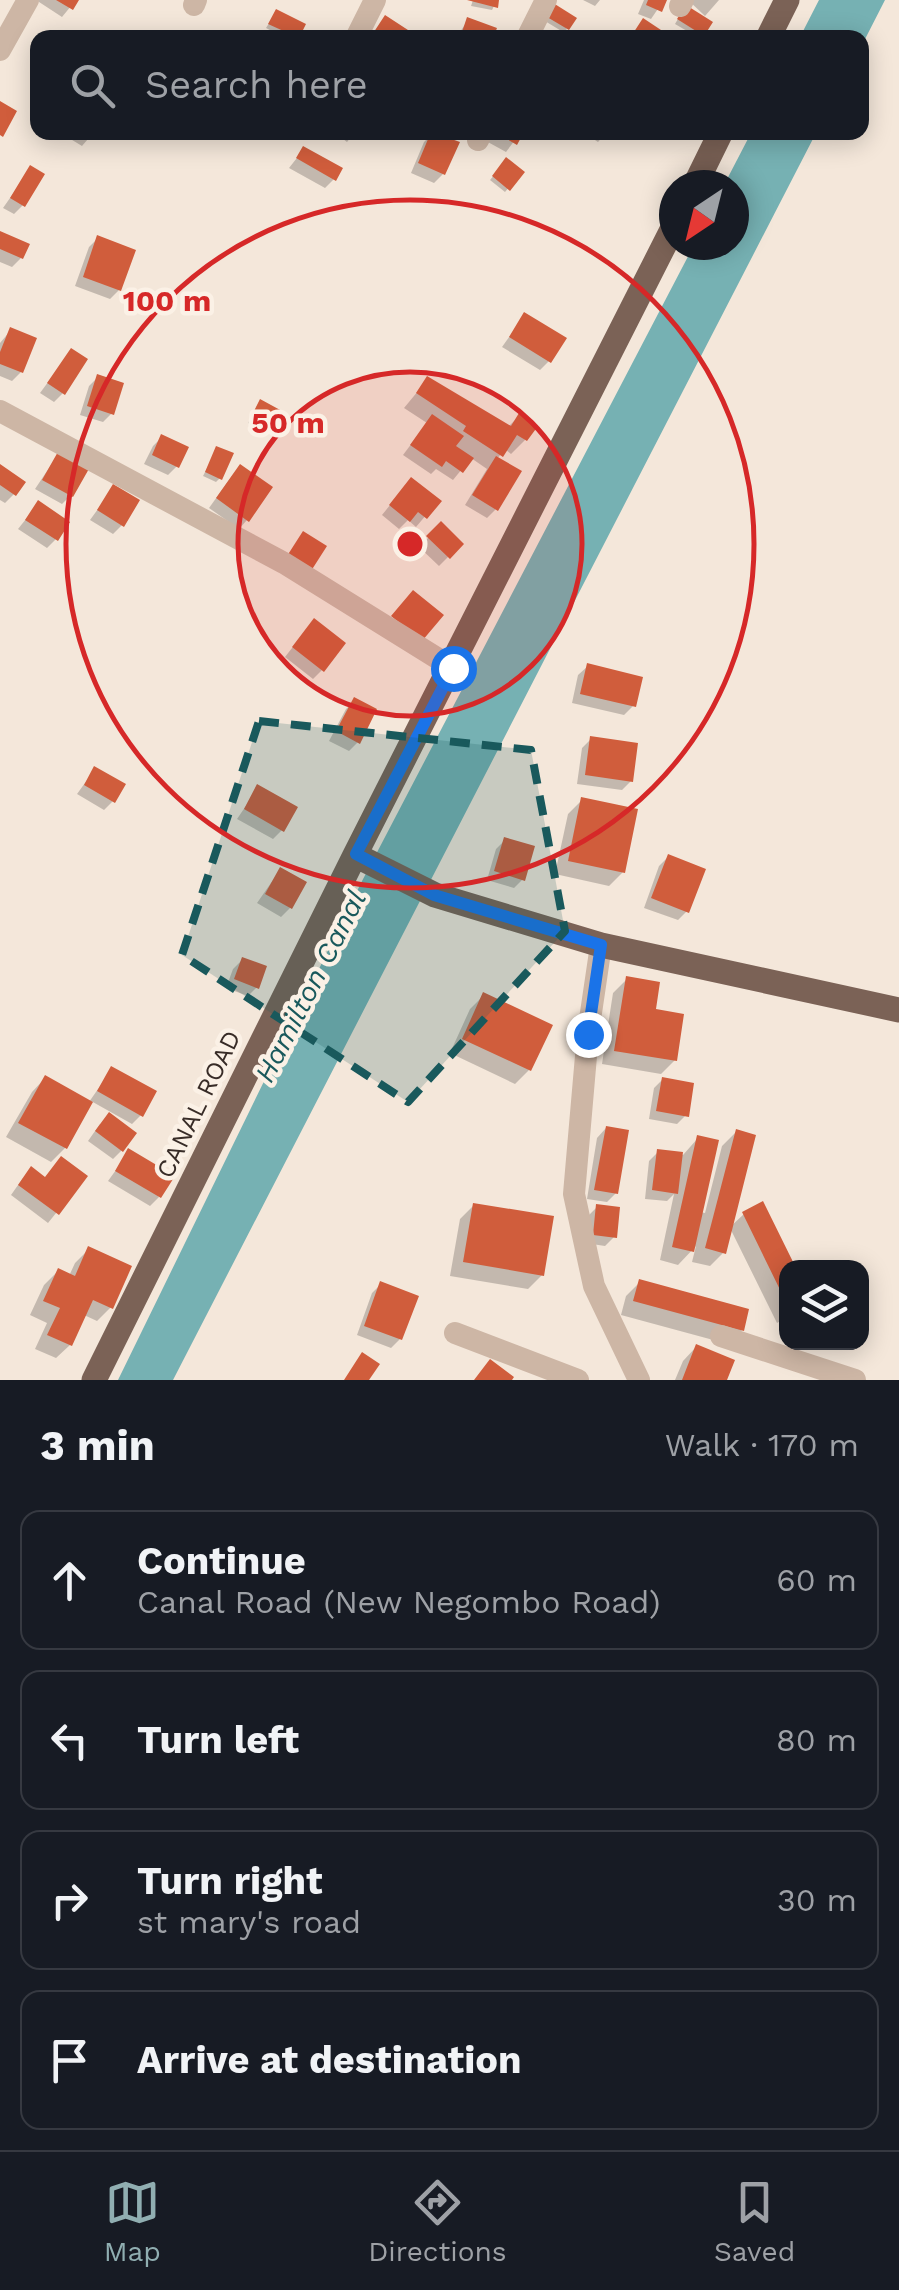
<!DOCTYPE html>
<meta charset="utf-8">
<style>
body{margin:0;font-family:"Work Sans",sans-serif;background:#242831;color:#f1f3f6}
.controls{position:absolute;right:30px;bottom:30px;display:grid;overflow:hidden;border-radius:20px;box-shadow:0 5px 25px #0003}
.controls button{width:90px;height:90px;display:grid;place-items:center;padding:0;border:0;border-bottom:2px solid #363941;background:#171b24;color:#f1f3f6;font:50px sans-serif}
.compass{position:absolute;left:659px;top:170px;width:90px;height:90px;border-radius:50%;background:#171b24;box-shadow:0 5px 25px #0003;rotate:215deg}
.stop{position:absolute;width:30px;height:30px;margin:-22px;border:8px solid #1a73e8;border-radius:50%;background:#fff}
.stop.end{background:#1a73e8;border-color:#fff;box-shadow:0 2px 10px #0008}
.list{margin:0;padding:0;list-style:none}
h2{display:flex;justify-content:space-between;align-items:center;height:130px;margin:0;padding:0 40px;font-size:42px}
h2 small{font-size:32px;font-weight:400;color:#9ea1a6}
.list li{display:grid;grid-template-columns:65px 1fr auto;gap:30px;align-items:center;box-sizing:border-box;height:140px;margin:0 20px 20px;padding:0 20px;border:2px solid #363941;border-radius:20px}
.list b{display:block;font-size:38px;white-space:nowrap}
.list p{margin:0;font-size:32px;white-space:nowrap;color:#9ea1a6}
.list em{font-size:32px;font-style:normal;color:#9ea1a6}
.icon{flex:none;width:55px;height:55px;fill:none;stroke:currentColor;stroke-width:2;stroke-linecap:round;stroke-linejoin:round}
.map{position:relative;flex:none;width:899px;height:1380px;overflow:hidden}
.search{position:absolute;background:#171b24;box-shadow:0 5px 25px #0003;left:30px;right:30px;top:30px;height:110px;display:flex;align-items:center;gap:25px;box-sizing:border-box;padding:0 35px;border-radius:20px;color:#9ea1a6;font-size:38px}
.sheet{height:770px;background:#171b24}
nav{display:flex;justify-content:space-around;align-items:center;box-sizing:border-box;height:140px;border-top:2px solid #363941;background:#171b24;font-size:28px;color:#9ea1a6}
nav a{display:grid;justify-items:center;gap:5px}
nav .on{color:#90aeb1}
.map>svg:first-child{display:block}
.water{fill:#76b1b3}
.shadow{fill:#0003}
.building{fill:#d05d3c}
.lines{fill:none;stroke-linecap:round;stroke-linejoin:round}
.minor{stroke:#cdb6a5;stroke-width:22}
.major{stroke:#7b6256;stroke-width:25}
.route{stroke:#1a73e8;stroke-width:12}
.marked{fill:#19595c;fill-opacity:0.2;stroke:#19595c;stroke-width:8;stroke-dasharray:20 12;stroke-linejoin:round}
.ring{fill:none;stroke:#d62828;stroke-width:5}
.labels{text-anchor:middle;stroke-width:9;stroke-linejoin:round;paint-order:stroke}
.street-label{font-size:25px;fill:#382c27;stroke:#fbf1e6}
.water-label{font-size:28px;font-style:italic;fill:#19595c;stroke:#fbf1e6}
.centre{fill:#d62828;stroke:#fbf1e6;stroke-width:5}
.ring-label{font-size:30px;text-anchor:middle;font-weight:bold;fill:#d62828;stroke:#fbf1e6;stroke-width:9;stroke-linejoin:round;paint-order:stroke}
</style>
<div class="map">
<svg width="899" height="1380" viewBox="0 0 899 1380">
<rect width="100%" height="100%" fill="#f4e7da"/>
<path class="water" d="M819,0H885L862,45V38L800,37Z
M751,133H816L173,1380H118L361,883L694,245H734V185H724Z"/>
<path class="shadow" d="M36,0H76L62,17Z
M473,0H497L492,10L471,6Z
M583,0H600L595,6Z
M644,0H664L651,19L638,14Z
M688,0H719L705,16Z
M547,8L567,29L563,32L540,18Z
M276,12L302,25L296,38H285L266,28Z
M682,12L702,34L699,38L675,24Z
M468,20L491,38H456Z
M59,132H94L82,146Z
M334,132H355L347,142Z
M491,132H521L506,152L486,141Z
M583,132H607L598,142Z
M433,133L443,174L434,183L411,173L424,142Z
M304,149L334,179L325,188L289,168Z
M506,161L521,173L505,192L490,180Z
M31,168L23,205L14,214L3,208Z
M0,234L21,258L12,267L0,262Z
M98,238L119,290L110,299L75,286L89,247Z
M525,315L549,361L540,370L502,347Z
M11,330L21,372L12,381L0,376V343Z
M71,351L63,393L54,402L40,393Z
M98,377L112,413L103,422L80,415L89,386Z
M428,379L508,427L519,416L525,440L511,454L505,449L497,459L496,509L487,518L465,505L487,469L471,458L453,480L436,469L431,474L403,455L427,423L404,408Z
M257,406L269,429L265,433L248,423Z
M162,437L177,466L168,475L144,464L153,446Z
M217,449L220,478L216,482L203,476Z
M59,453L71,495L62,504L35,489Z
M0,467L14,494L5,503L0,500Z
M232,476L247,520L239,529L209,508Z
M114,487L122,525L113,534L90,520Z
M403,489L438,501L416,527L408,520L399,529L382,515Z
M38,504L56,539L47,548L18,529Z
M441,525L461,544L439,566L419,547Z
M306,630L322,670L313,679L285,657Z
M588,666L633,706L624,715L572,703L578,675Z
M355,700L358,742L349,751L329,741L346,709Z
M591,739L631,781L622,790L577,784L582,748Z
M95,769L113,801L104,810L77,794Z
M258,788L282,830L273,839L237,819Z
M582,800L623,872L609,886L555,874L568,814Z
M505,840L523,879L514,888L487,880L496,849Z
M668,857L687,911L678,920L644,908L659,866Z
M280,870L290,908L281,917L257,903Z
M242,960L257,987L248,996L226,988L233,969Z
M627,979L653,1011L675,1060L661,1074L602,1064L613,993Z
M484,995L529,1070L515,1084L450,1053L470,1009Z
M112,1069L141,1115L132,1124L91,1101L65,1148L51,1162L6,1137L32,1092L45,1078L89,1102Z
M663,1079L686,1115L677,1124L649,1119L654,1088Z
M100,1124L122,1150L113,1159L88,1141Z
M606,1128L616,1193L607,1202L587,1199L597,1138Z
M736,1132L730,1227L744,1214L786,1268V1318L777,1323L730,1228L724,1252L710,1266L692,1262L696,1246L678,1265L660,1260L674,1194L667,1201L645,1199L649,1161L658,1152L683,1155L698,1138L700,1212L705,1213L722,1146Z
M129,1152L159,1197L150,1206L108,1181Z
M85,1177L48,1223L11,1195L23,1178Z
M474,1205L542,1275L528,1289L450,1276L460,1219Z
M597,1207L614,1237L605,1246L585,1243L588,1216Z
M89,1249L111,1307L97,1321L84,1315L70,1345L56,1358L35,1349L47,1323L30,1315L44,1285L58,1271L69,1276L75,1263Z
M640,1282L742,1330L728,1344L621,1315L626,1296Z
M381,1284L400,1339L391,1348L357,1335L372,1293Z
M696,1347L725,1380H675L683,1361Z"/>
<path class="building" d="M56,0H79L73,10Z
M467,0H499L498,8Z
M648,0H667L662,12L646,5Z
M550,1L577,18L569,30L542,14Z
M686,5L713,22L704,36L677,19Z
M276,9L306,24L299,38L268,24Z
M385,15L408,30L404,38H370Z
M467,17L497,28L493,38H460Z
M643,18L673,38H630Z
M0,101L17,111L3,137L0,135Z
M431,132L460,142L445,175L418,163Z
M495,132H524L517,145Z
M303,146L343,168L336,181L296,158Z
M506,157L525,172L510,191L492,176Z
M30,165L45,174L25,207L10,198Z
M0,231L30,244L23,259L0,249Z
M97,235L136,250L121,291L83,277Z
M524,312L567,338L551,363L509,337Z
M10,327L37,338L23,373L0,364V352Z
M71,348L88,359L65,395L47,383Z
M97,374L124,383L114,415L87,406Z
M427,376L511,426L519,413L538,426L527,441L517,435L503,457L463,431L466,426L416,393Z
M260,399L282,411L271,431L250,419Z
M432,414L464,436L456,446L474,458L463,473L446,461L442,467L410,445Z
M161,434L189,447L179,468L152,455Z
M216,446L234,453L222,480L205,472Z
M59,450L90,467L73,497L42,480Z
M496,456L522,471L498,511L472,495Z
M0,464L26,482L16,496L0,485Z
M240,464L273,487L249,522L216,498Z
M411,477L442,501L427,519L418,512L410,522L389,505Z
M113,484L140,500L124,527L97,510Z
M38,500L70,522L58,541L25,520Z
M441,521L464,544L450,559L426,536Z
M303,531L327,546L311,571L287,556Z
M413,590L444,615L422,641L391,616Z
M314,618L346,643L324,672L292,647Z
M587,663L643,677L636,707L580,694Z
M354,697L377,709L360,744L336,731Z
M590,736L638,743L633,782L585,775Z
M94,766L126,784L115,803L84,785Z
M257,784L298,807L284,832L244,809Z
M581,797L638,809L625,873L568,861Z
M504,837L535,846L525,881L494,871Z
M668,854L706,869L689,913L651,898Z
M280,867L307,882L292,909L265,894Z
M242,957L267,966L259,989L234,979Z
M626,976L660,982L656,1009L684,1014L677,1061L614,1051Z
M483,992L553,1025L531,1071L462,1039Z
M111,1066L157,1091L143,1117L97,1091Z
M45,1075L93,1102L67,1149L18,1123Z
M662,1077L694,1083L689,1117L656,1111Z
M109,1112L137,1133L123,1152L95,1131Z
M606,1126L629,1130L618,1194L594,1190Z
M736,1129L756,1135L726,1254L705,1248Z
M697,1135L719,1140L694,1252L672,1247Z
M128,1148L175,1176L161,1198L115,1171Z
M657,1149L683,1152L678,1194L652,1190Z
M61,1156L88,1176L59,1215L18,1185L31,1166L45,1177Z
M763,1201L796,1268H786V1302L742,1212Z
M473,1203L554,1216L544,1276L463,1262Z
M596,1204L620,1207L617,1238L593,1235Z
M88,1246L132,1266L113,1309L93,1300L72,1346L47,1335L60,1308L43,1301L58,1268L75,1276Z
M639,1279L749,1309L744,1331L633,1301Z
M380,1281L419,1296L402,1340L364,1326Z
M696,1344L735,1360L727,1380H682Z
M362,1352L380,1364L369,1380H344Z
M490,1359L514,1377L512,1380H474Z"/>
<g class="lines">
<path class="minor" d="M194,5L196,0
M680,6L683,0
M356,38L375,0
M527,38L546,0
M0,50L28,0
M478,140L482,132
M0,411L284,563L453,668
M601,945L588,1033L574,1194L594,1286L639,1380
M455,1333L578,1380
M721,1336L855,1380"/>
<path class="major" d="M768,38L787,0
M695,185L721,132
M355,855L435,895L601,945L899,1010
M94,1380L355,855L674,226"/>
</g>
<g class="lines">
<path class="route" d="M453,668L356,854L434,895L601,945L588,1034"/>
</g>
<path class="marked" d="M259,721L531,750L565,931L408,1102L182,955Z"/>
<circle cx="410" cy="544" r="172" fill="#d62828" fill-opacity=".12"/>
<g class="ring">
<circle cx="410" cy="544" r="172"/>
<circle cx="410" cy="544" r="344"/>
</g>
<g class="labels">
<g class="street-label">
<text transform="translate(198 1104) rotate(-64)" y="9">CANAL ROAD</text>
</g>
<g class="water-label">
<text transform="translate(310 986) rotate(-63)" y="10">Hamilton Canal</text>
</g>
</g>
<circle cx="410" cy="544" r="15" class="centre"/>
<g class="ring-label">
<text x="167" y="311">100 m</text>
<text x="288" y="433">50 m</text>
</g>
</svg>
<div class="controls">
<button><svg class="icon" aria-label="layers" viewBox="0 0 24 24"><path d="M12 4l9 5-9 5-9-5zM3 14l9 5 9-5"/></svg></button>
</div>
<svg class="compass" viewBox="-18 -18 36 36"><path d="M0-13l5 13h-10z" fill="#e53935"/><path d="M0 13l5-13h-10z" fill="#9ea1a6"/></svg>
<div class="stop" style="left:453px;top:668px"></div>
<div class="stop end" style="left:588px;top:1034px"></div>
<div class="search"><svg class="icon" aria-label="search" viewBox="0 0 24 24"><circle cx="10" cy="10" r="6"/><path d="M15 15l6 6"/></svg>Search here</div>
</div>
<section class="sheet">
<h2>3 min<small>Walk · 170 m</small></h2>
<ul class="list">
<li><svg class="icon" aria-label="ahead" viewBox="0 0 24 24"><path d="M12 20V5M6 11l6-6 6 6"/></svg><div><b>Continue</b><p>Canal Road (New Negombo Road)</p></div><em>60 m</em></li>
<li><svg class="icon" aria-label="left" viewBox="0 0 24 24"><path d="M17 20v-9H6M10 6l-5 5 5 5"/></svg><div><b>Turn left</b></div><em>80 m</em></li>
<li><svg class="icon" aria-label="right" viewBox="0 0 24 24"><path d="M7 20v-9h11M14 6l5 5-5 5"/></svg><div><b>Turn right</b><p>st mary's road</p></div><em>30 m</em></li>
<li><svg class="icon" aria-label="arrive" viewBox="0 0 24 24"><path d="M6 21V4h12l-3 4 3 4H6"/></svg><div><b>Arrive at destination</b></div></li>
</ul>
</section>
<nav>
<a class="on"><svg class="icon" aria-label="map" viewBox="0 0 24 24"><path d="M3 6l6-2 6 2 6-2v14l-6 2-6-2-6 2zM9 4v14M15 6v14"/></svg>Map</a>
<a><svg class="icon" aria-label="directions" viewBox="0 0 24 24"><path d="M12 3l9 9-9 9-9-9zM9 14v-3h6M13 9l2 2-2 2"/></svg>Directions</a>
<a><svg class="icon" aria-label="saved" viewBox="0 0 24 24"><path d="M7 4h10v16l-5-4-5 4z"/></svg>Saved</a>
</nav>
